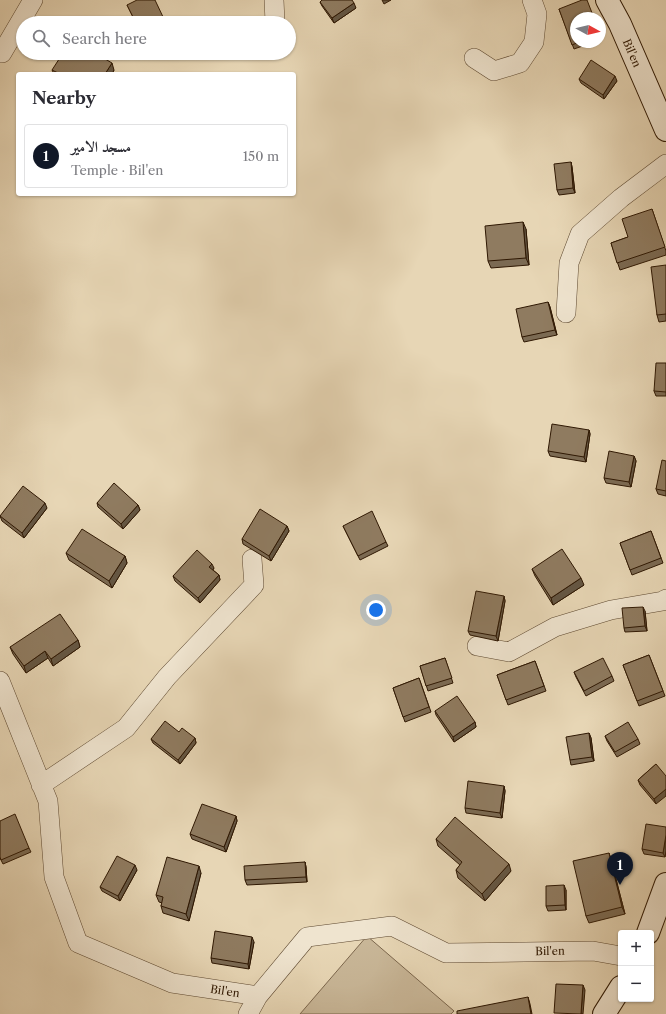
<!DOCTYPE html>
<meta charset="utf-8">
<style>
body{margin:0;font-family:"Libre Caslon Text",Amiri,serif;background:#f7f7f7;color:#2b2b33}
.controls{position:absolute;right:12px;bottom:12px;display:grid;overflow:hidden;border-radius:4px;box-shadow:0 1px 3px #0004}
.controls button{width:36px;height:36px;display:grid;place-items:center;padding:0;border:0;border-bottom:1px solid #e1e1e2;background:#fff;color:#2b2b33;font:20px sans-serif}
.compass{position:absolute;left:570px;top:12px;width:36px;height:36px;border-radius:50%;background:#fff;box-shadow:0 1px 3px #0004;rotate:98deg}
.you{position:absolute;left:376px;top:610px;width:14px;height:14px;margin:-10px;border:3px solid #fff;border-radius:50%;background:#1a73e8;box-shadow:0 0 0 6px #1a73e833}
.badge{display:grid;place-items:center;width:26px;height:26px;border-radius:50%;background:#111827;color:#fff;font-size:13px;font-weight:700}
.pin{position:absolute;translate:-50% -33px;filter:drop-shadow(0 1px 2px #0008)}
.pin::after{content:'';position:absolute;top:21px;width:14px;height:12px;background:inherit;clip-path:polygon(0 0,100% 0,50% 100%)}
.list{margin:0;padding:0;list-style:none}
h2{display:flex;justify-content:space-between;align-items:center;height:52px;margin:0;padding:0 16px;font-size:17px}
h2 small{font-size:13px;font-weight:400;color:#7c7c81}
.list li{display:grid;grid-template-columns:26px 1fr auto;gap:12px;align-items:center;box-sizing:border-box;height:64px;margin:0 8px 8px;padding:0 8px;border:1px solid #e1e1e2;border-radius:4px}
.list b{display:block;font-size:15px;white-space:nowrap}
.list p{margin:0;font-size:13px;white-space:nowrap;color:#7c7c81}
.list em{font-size:13px;font-style:normal;color:#7c7c81}
.icon{flex:none;width:22px;height:22px;fill:none;stroke:currentColor;stroke-width:2;stroke-linecap:round;stroke-linejoin:round}
.map{position:relative;flex:none;width:666px;height:1014px;overflow:hidden}
.search{position:absolute;background:#fff;box-shadow:0 1px 3px #0004;left:16px;top:16px;width:280px;height:44px;display:flex;align-items:center;gap:10px;box-sizing:border-box;padding:0 14px;border-radius:22px;color:#7c7c81;font-size:15px}
.panel{position:absolute;background:#fff;box-shadow:0 1px 3px #0004;left:16px;top:72px;width:280px;height:124px;border-radius:4px}
.map>svg:first-child{display:block}
.green{fill:#c8b697;stroke:#7c674d}
.lines{fill:none;stroke-linecap:round;stroke-linejoin:round}
.street-casing{stroke:#5d4830;stroke-width:20}
.secondary-casing{stroke:#2f1803;stroke-width:24}
.street{stroke:#efe4cf;stroke-width:19}
.secondary{stroke:#efe4cf;stroke-width:22}
.wall{fill:#7b6a53;stroke:#2f1803}
.shaded-wall{fill:#645643;stroke:#2f1803}
.building{fill:#8f7b60;stroke:#2f1803}
.labels{text-anchor:middle;stroke-width:4;stroke-linejoin:round;paint-order:stroke}
.street-label{font-size:11px;fill:#2f1803;stroke:#efe4cf}
</style>
<div class="map">
<svg width="666" height="1014" viewBox="0 0 666 1014">
<rect width="100%" height="100%" fill="#e7d6b5"/>
<filter id="stains"><feTurbulence type="fractalNoise" baseFrequency=".005" numOctaves="4"/><feColorMatrix values="0 0 0 0 .2 0 0 0 0 .09 0 0 0 0 .02 0 0 0 .5 -.17"/></filter>
<radialGradient id="worn" r=".72"><stop offset=".6" stop-color="#630" stop-opacity="0"/><stop offset="1" stop-color="#630" stop-opacity=".3"/></radialGradient>
<path class="green" d="M367,936L454,1011L451,1014H300Z"/>
<g class="lines">
<defs>
<path id="street" d="M274,0L275,22
M0,53H2L33,0
M474,58L494,71L520,63L534,42L537,14L532,0
M566,313L569,263L580,234L621,198L666,164
M477,646L509,652L555,627L611,610L663,601L666,599
M0,681L48,801L54,877L78,943L172,983L258,996L307,937L392,926L446,953L593,951L621,956
M41,785L126,728L167,677L254,585L252,559
M248,1014L258,996"/>
<path id="secondary" d="M607,0L620,24L666,130
M648,933L666,884
M604,1014L621,987"/>
</defs>
<use href="#street" class="street-casing"/>
<use href="#secondary" class="secondary-casing"/>
<use href="#street" class="street"/>
<use href="#secondary" class="secondary"/>
</g>
<path class="wall" d="M320,2L356,8L334,23L322,6Z
M127,5L164,19L166,23H136Z
M559,9L576,42H594L574,49Z
M52,70H114L112,74H54Z
M579,79L617,81L604,99L581,83Z
M571,162L572,167L575,193L559,195L557,190Z
M652,209L666,251V255L620,270L611,243L628,237Z
M526,229L529,265L491,268L488,261Z
M666,265V321L659,322L657,315Z
M548,302L550,307L557,335L524,342L522,337Z
M666,363V396H656L654,391Z
M589,430L590,434L586,462L550,456L548,451Z
M634,456L636,461L631,487L606,483L604,478Z
M666,461V496L658,494L656,489Z
M97,503L138,505L140,510L123,529L98,507Z
M47,508L24,538L2,521L0,516Z
M287,526L289,531L271,561L243,544L242,539Z
M343,526L386,542L388,546L360,560Z
M651,531L663,563L632,575L620,543Z
M66,553L125,556L127,563L112,588L69,560Z
M214,568L213,570L219,575L220,580L200,603L175,581L173,576Z
M532,569L584,585L553,605L535,576Z
M504,596L505,601L498,641L470,635L468,631Z
M645,611L647,631L625,632L624,628Z
M78,640L80,647L53,666L48,658L26,673L13,654L10,647Z
M649,655L665,696L639,706L623,665Z
M445,658L453,683L428,691L420,666Z
M535,661L546,691L508,705L497,675Z
M574,672L612,676L614,681L586,696L576,677Z
M419,678L431,712L405,722L393,688Z
M435,711L475,722L476,727L454,742L436,715Z
M589,733L591,738L594,761L571,765L570,760Z
M605,736L638,739L640,744L617,757L607,741Z
M195,738L196,743L180,764L153,743L151,739Z
M656,764V804L640,785L638,780Z
M504,786L505,791L502,818L466,813L465,808Z
M236,816L237,821L226,852L192,839L190,834Z
M666,827V851L665,857L644,854L642,849Z
M436,839L511,871L485,901L458,878L456,870L460,865L438,846Z
M29,848L31,852L3,864L0,858Z
M609,853L611,860L625,914L589,923L586,916Z
M305,862L306,867L307,882L247,885L245,880Z
M137,870L120,901L102,891L100,887Z
M201,873L189,921L163,913L161,906L162,903L159,902L156,895Z
M566,890V910L548,911L546,906Z
M254,942L249,969L212,963L211,958Z"/>
<path class="shaded-wall" d="M382,0H391L384,4Z
M354,3L356,8L334,23L332,18Z
M112,63L114,70L112,74H105Z
M615,76L617,81L604,99L603,95Z
M571,162L572,167L575,193L573,188Z
M523,222L526,229L529,265L526,258Z
M548,302L550,307L557,335L555,330Z
M589,430L590,434L586,462L584,457Z
M634,456L636,461L631,487L629,482Z
M45,503L47,508L24,538L22,533Z
M138,505L140,510L123,529L121,524Z
M287,526L289,531L271,561L269,556Z
M125,556L127,563L112,588L109,581Z
M212,564L214,568L211,572L209,567Z
M219,575L220,580L200,603L198,598Z
M581,578L584,585L553,605L551,598Z
M504,596L505,601L498,641L496,636Z
M643,607L645,611L647,631L645,626Z
M78,640L80,647L53,666L51,659Z
M45,651L48,658L26,673L24,666Z
M475,722L476,727L454,742L453,737Z
M589,733L591,738L594,761L592,757Z
M195,738L196,743L180,764L178,760Z
M504,786L505,791L502,818L500,813Z
M666,789V796L656,804L654,799Z
M236,816L237,821L226,852L224,847Z
M666,835V851L665,857L663,853Z
M609,853L611,860L625,914L622,907Z
M305,862L306,867L307,882L306,877Z
M509,864L511,871L485,901L482,894Z
M135,865L137,870L120,901L118,896Z
M199,866L201,873L189,921L186,914Z
M564,885L566,890V910L565,905Z
M252,937L254,942L249,969L248,964Z
M583,985L585,990L583,1014H581Z
M528,997L530,1004L532,1014H531Z"/>
<path class="building" d="M137,0H155L164,19L156,23H136L127,5Z
M322,0H352L354,3L332,18L320,2Z
M582,0H587L594,18H576V42H579L572,45L559,9Z
M63,53H95L112,63L105,74H60L52,70Z
M591,60L615,76L603,95L579,79Z
M571,162L573,188L557,190L554,164Z
M652,209L665,247L617,263L611,243L628,237L622,219Z
M523,222L526,258L488,261L485,226Z
M666,265V314L657,315L651,267Z
M548,302L555,330L522,337L516,309Z
M656,363H666V392L654,391Z
M552,424L589,430L584,457L548,451Z
M609,451L634,456L629,482L604,478Z
M662,460L666,461V491L656,489Z
M114,483L138,505L121,524L97,503Z
M23,486L45,503L22,533L0,516Z
M260,509L287,526L269,556L242,539Z
M372,511L386,542L358,556L343,526Z
M82,529L125,556L109,581L66,553Z
M651,531L661,558L630,570L620,543Z
M562,549L581,578L551,598L532,569Z
M197,550L212,564L209,567L219,575L198,598L173,576Z
M476,591L504,596L496,636L468,631Z
M643,607L645,626L624,628L622,608Z
M60,614L78,640L51,659L45,651L24,666L10,647Z
M649,655L663,691L637,701L623,665Z
M445,658L452,678L426,686L420,666Z
M603,658L612,676L584,691L574,672Z
M535,661L544,686L506,700L497,675Z
M419,678L429,707L403,717L393,688Z
M457,696L475,722L453,737L435,711Z
M165,721L179,732L182,728L195,738L178,760L151,739Z
M628,722L638,739L615,752L605,736Z
M589,733L592,757L570,760L566,737Z
M656,764L666,776V789L654,799L638,780Z
M468,781L504,786L500,813L465,808Z
M202,804L236,816L224,847L190,834Z
M15,814L29,848L1,860L0,857V821Z
M455,817L509,864L482,894L456,870L462,862L436,839Z
M646,824L666,827V835L663,853L642,849Z
M609,853L622,907L586,916L573,861Z
M117,856L135,865L118,896L100,887Z
M167,857L199,866L186,914L161,906L163,897L156,895Z
M305,862L306,877L245,880L244,866Z
M564,885L565,905L546,906V886Z
M215,931L252,937L248,964L211,958Z
M556,984L583,985L581,1014L554,1013Z
M528,997L531,1014H457V1011Z"/>
<g class="labels">
<g class="street-label">
<text transform="translate(632 53) rotate(67)" y="4">Bil'en</text>
<text transform="translate(550 951) rotate(-1)" y="4">Bil'en</text>
<text transform="translate(225 991) rotate(9)" y="4">Bil'en</text>
</g>
</g>
<rect width="100%" height="100%" filter="url(#stains)"/>
<rect width="100%" height="100%" fill="url(#worn)"/>
</svg>
<div class="controls">
<button>+</button>
<button>−</button>
</div>
<svg class="compass" viewBox="-18 -18 36 36"><path d="M0-13l5 13h-10z" fill="#e53935"/><path d="M0 13l5-13h-10z" fill="#7c7c81"/></svg>
<div class="you"></div>
<div class="pin badge" style="left:620px;top:885px">1</div>
<div class="search"><svg class="icon" aria-label="search" viewBox="0 0 24 24"><circle cx="10" cy="10" r="6"/><path d="M15 15l6 6"/></svg>Search here</div>
<section class="panel">
<h2>Nearby<small></small></h2>
<ul class="list">
<li><span class="badge">1</span><div><b>مسجد الامير</b><p>Temple · Bil'en</p></div><em>150 m</em></li>
</ul>
</section>
</div>
